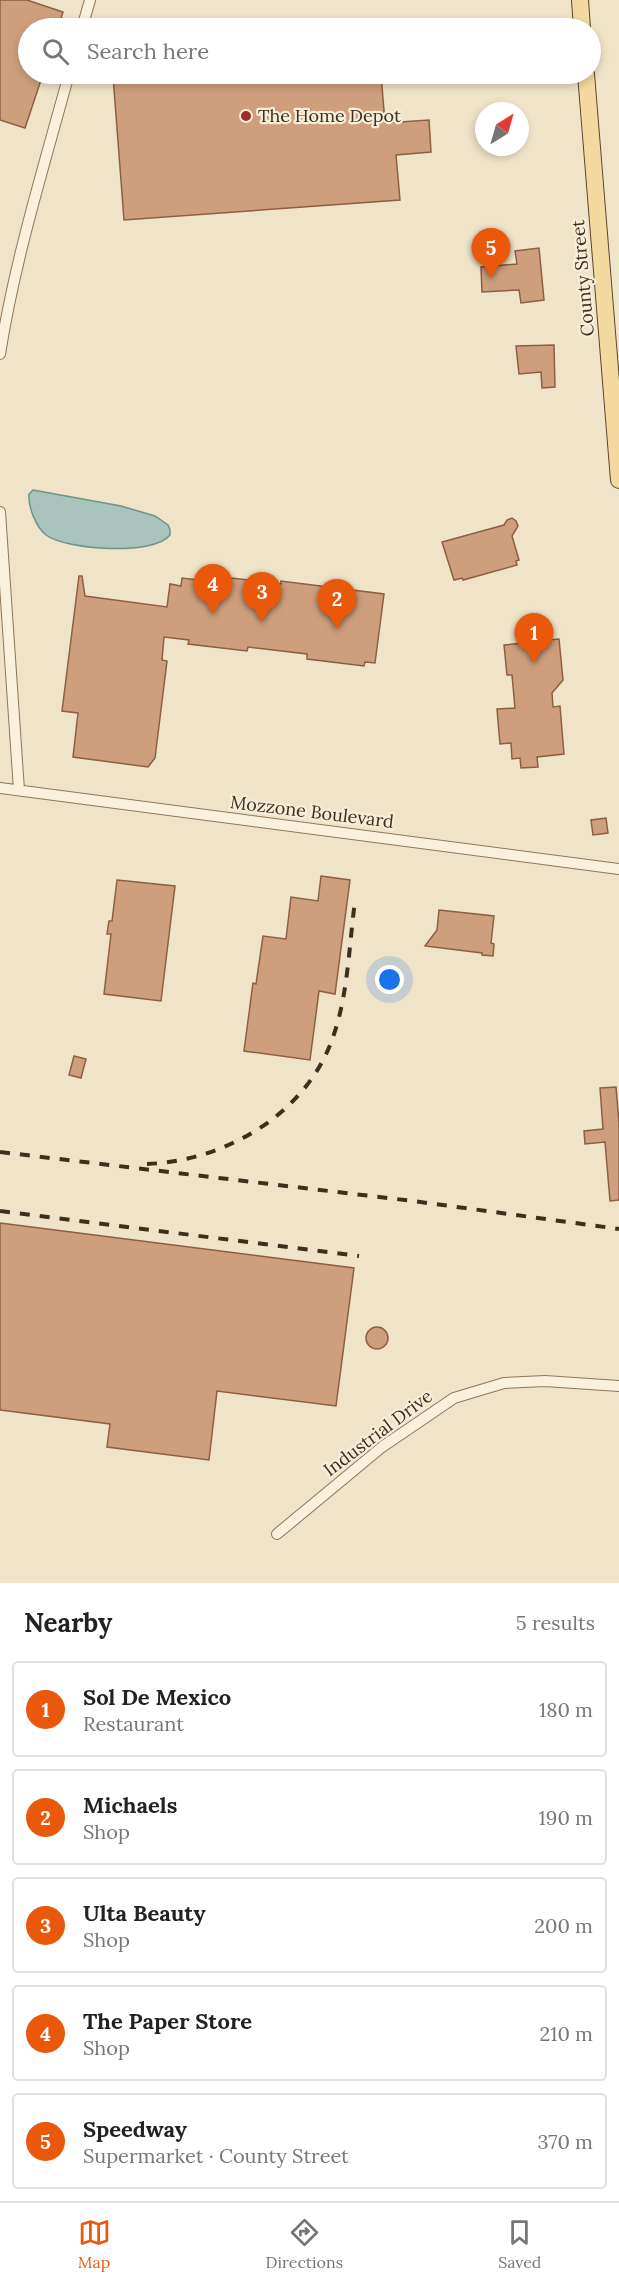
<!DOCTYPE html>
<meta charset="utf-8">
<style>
body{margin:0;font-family:Lora,serif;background:#f2f2f2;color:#222}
.compass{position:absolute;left:475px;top:102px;width:54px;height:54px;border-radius:50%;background:#fff;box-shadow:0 3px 9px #0003;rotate:37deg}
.you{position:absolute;left:390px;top:980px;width:21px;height:21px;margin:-15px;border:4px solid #fff;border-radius:50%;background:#1a73e8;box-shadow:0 0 0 9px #1a73e833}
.badge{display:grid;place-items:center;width:39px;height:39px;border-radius:50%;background:#ea580c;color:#fff;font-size:20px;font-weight:700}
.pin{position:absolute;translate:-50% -50px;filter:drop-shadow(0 2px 3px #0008)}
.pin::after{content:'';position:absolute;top:32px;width:21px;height:18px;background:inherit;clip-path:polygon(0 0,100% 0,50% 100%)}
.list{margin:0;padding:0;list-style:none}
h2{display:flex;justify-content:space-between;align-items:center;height:78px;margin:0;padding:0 24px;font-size:26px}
h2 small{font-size:20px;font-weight:400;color:#767676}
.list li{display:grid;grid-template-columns:39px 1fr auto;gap:18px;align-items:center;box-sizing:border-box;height:96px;margin:0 12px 12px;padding:0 12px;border:2px solid #e0e0e0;border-radius:6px}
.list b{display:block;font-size:22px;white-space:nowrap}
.list p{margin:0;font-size:20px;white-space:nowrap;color:#767676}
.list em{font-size:20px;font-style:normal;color:#767676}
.icon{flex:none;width:33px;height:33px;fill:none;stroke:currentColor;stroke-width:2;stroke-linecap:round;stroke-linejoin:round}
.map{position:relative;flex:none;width:619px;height:1583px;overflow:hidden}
.search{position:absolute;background:#fff;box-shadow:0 3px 9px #0003;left:18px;right:18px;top:18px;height:66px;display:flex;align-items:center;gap:15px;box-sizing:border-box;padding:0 21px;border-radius:33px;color:#767676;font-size:22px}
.sheet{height:618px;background:#fff}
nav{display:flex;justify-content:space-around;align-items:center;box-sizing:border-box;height:84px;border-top:2px solid #e0e0e0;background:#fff;font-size:16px;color:#767676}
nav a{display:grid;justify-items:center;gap:3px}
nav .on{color:#ea580c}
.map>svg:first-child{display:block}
.water{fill:#a9c4bc;stroke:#6f938a;stroke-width:1.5}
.building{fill:#cf9f7d;stroke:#8d5f41;stroke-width:1.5}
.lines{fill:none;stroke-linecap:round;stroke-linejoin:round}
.minor-casing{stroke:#8d765c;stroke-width:12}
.primary-casing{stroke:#5b4430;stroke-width:18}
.minor{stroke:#faf1dc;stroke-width:10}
.primary{stroke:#f3d9a0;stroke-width:16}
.rail{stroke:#3d2e20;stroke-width:4;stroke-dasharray:10 10;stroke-linecap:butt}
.poi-dot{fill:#9e2a2b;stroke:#f7eed8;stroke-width:2}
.labels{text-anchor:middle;stroke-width:4.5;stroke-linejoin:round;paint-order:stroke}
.poi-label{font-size:18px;fill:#3d2e20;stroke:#f7eed8;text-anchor:start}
.street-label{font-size:18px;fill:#3d2e20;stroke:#f7eed8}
</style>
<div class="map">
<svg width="619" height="1583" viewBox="0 0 619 1583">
<rect width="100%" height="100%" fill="#f0e4c8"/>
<path class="water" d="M33,490L121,506L155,516L168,525L170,530V535C154,556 66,550 46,535C36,527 28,507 29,494Z"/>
<path class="building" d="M0,0H27L63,12L58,28H28V74H43L25,128L0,120Z
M137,74H381L385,123L429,120L431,152L396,155L400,200L124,220L113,76Z
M539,248L544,300L521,303L519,290L482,292L481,267L517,264L515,251Z
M554,345L555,387L542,388L541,372L519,374L516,346Z
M512,518L516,521L518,526L512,536L519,560L516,561L517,565L463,580L462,578L454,580L442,542L504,525L507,520Z
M79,576H82L85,596L167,607L170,584L181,586L182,578L215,582L216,576L281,584V581L384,594L375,663L365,662L364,666L307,659V654L248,647L247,651L188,644L189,640L164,637L162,660L167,661L155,758L148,767L73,757L78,713L62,711Z
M547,637L548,640L559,639L563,680L552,693L553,707L560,706L564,754L537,757L538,767L521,768L520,758L512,759L511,743L500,744L497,709L515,708L512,675H507L504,645L534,642V638Z
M606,818L608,833L593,835L591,820Z
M321,876L350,880L335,994L319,991L310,1060L244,1051L253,983L256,984L263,936L286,939L291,897L318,901Z
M117,880L175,886L161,1001L104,994L111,934H107L109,921H112Z
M439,910L494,916L491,943L494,944L493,956L482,955V953L425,946L437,930Z
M74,1056L86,1059L81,1078L69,1075Z
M616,1087L619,1122V1200L610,1201L605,1142L585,1144L584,1131L603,1129L600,1088Z
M0,1223L354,1268L336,1406L217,1391L209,1460L107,1447L110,1424L0,1410Z
M366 1338a11 11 0 1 1 22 0a11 11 0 1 1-22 0Z"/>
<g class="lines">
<defs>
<path id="minor" d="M82,28L90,0
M0,354C15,259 44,166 69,74
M0,512L19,790
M0,788L619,869
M277,1534L382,1447L454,1398L504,1383L545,1381L619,1386"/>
<path id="primary" d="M580,0L582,28
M586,74L619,480"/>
</defs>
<use href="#minor" class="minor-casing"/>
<use href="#primary" class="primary-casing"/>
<use href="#minor" class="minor"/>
<use href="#primary" class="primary"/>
<path class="rail" d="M0,1152L413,1201L619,1229
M147,1164C225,1161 307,1114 333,1037C348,995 349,946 355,901
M0,1211L359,1256"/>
</g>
<circle class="poi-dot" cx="246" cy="116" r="6"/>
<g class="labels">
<g class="poi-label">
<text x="258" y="122">The Home Depot</text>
</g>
<g class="street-label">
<text transform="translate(583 278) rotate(-95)" y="6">County Street</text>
<text transform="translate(312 812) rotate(7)" y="6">Mozzone Boulevard</text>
<text transform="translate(378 1433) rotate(-37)" y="6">Industrial Drive</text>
</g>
</g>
</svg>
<svg class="compass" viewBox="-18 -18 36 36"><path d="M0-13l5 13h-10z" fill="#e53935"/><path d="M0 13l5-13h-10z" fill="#767676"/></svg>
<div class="you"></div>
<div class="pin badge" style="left:534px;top:663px">1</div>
<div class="pin badge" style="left:337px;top:629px">2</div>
<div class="pin badge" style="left:262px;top:622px">3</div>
<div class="pin badge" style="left:213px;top:614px">4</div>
<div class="pin badge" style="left:491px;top:278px">5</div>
<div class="search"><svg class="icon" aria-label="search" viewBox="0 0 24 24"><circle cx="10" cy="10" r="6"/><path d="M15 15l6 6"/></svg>Search here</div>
</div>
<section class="sheet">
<h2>Nearby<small>5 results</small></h2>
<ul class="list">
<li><span class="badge">1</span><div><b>Sol De Mexico</b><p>Restaurant</p></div><em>180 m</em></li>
<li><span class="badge">2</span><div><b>Michaels</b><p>Shop</p></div><em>190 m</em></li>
<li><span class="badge">3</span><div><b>Ulta Beauty</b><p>Shop</p></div><em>200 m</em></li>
<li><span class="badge">4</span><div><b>The Paper Store</b><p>Shop</p></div><em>210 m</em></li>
<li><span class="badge">5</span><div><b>Speedway</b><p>Supermarket · County Street</p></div><em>370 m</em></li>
</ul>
</section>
<nav>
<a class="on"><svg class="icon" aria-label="map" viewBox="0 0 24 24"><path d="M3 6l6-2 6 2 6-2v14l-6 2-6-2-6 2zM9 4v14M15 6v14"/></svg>Map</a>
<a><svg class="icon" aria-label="directions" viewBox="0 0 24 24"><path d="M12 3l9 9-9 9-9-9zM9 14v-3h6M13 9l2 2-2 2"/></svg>Directions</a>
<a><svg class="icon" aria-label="saved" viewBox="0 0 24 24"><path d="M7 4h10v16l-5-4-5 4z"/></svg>Saved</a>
</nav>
